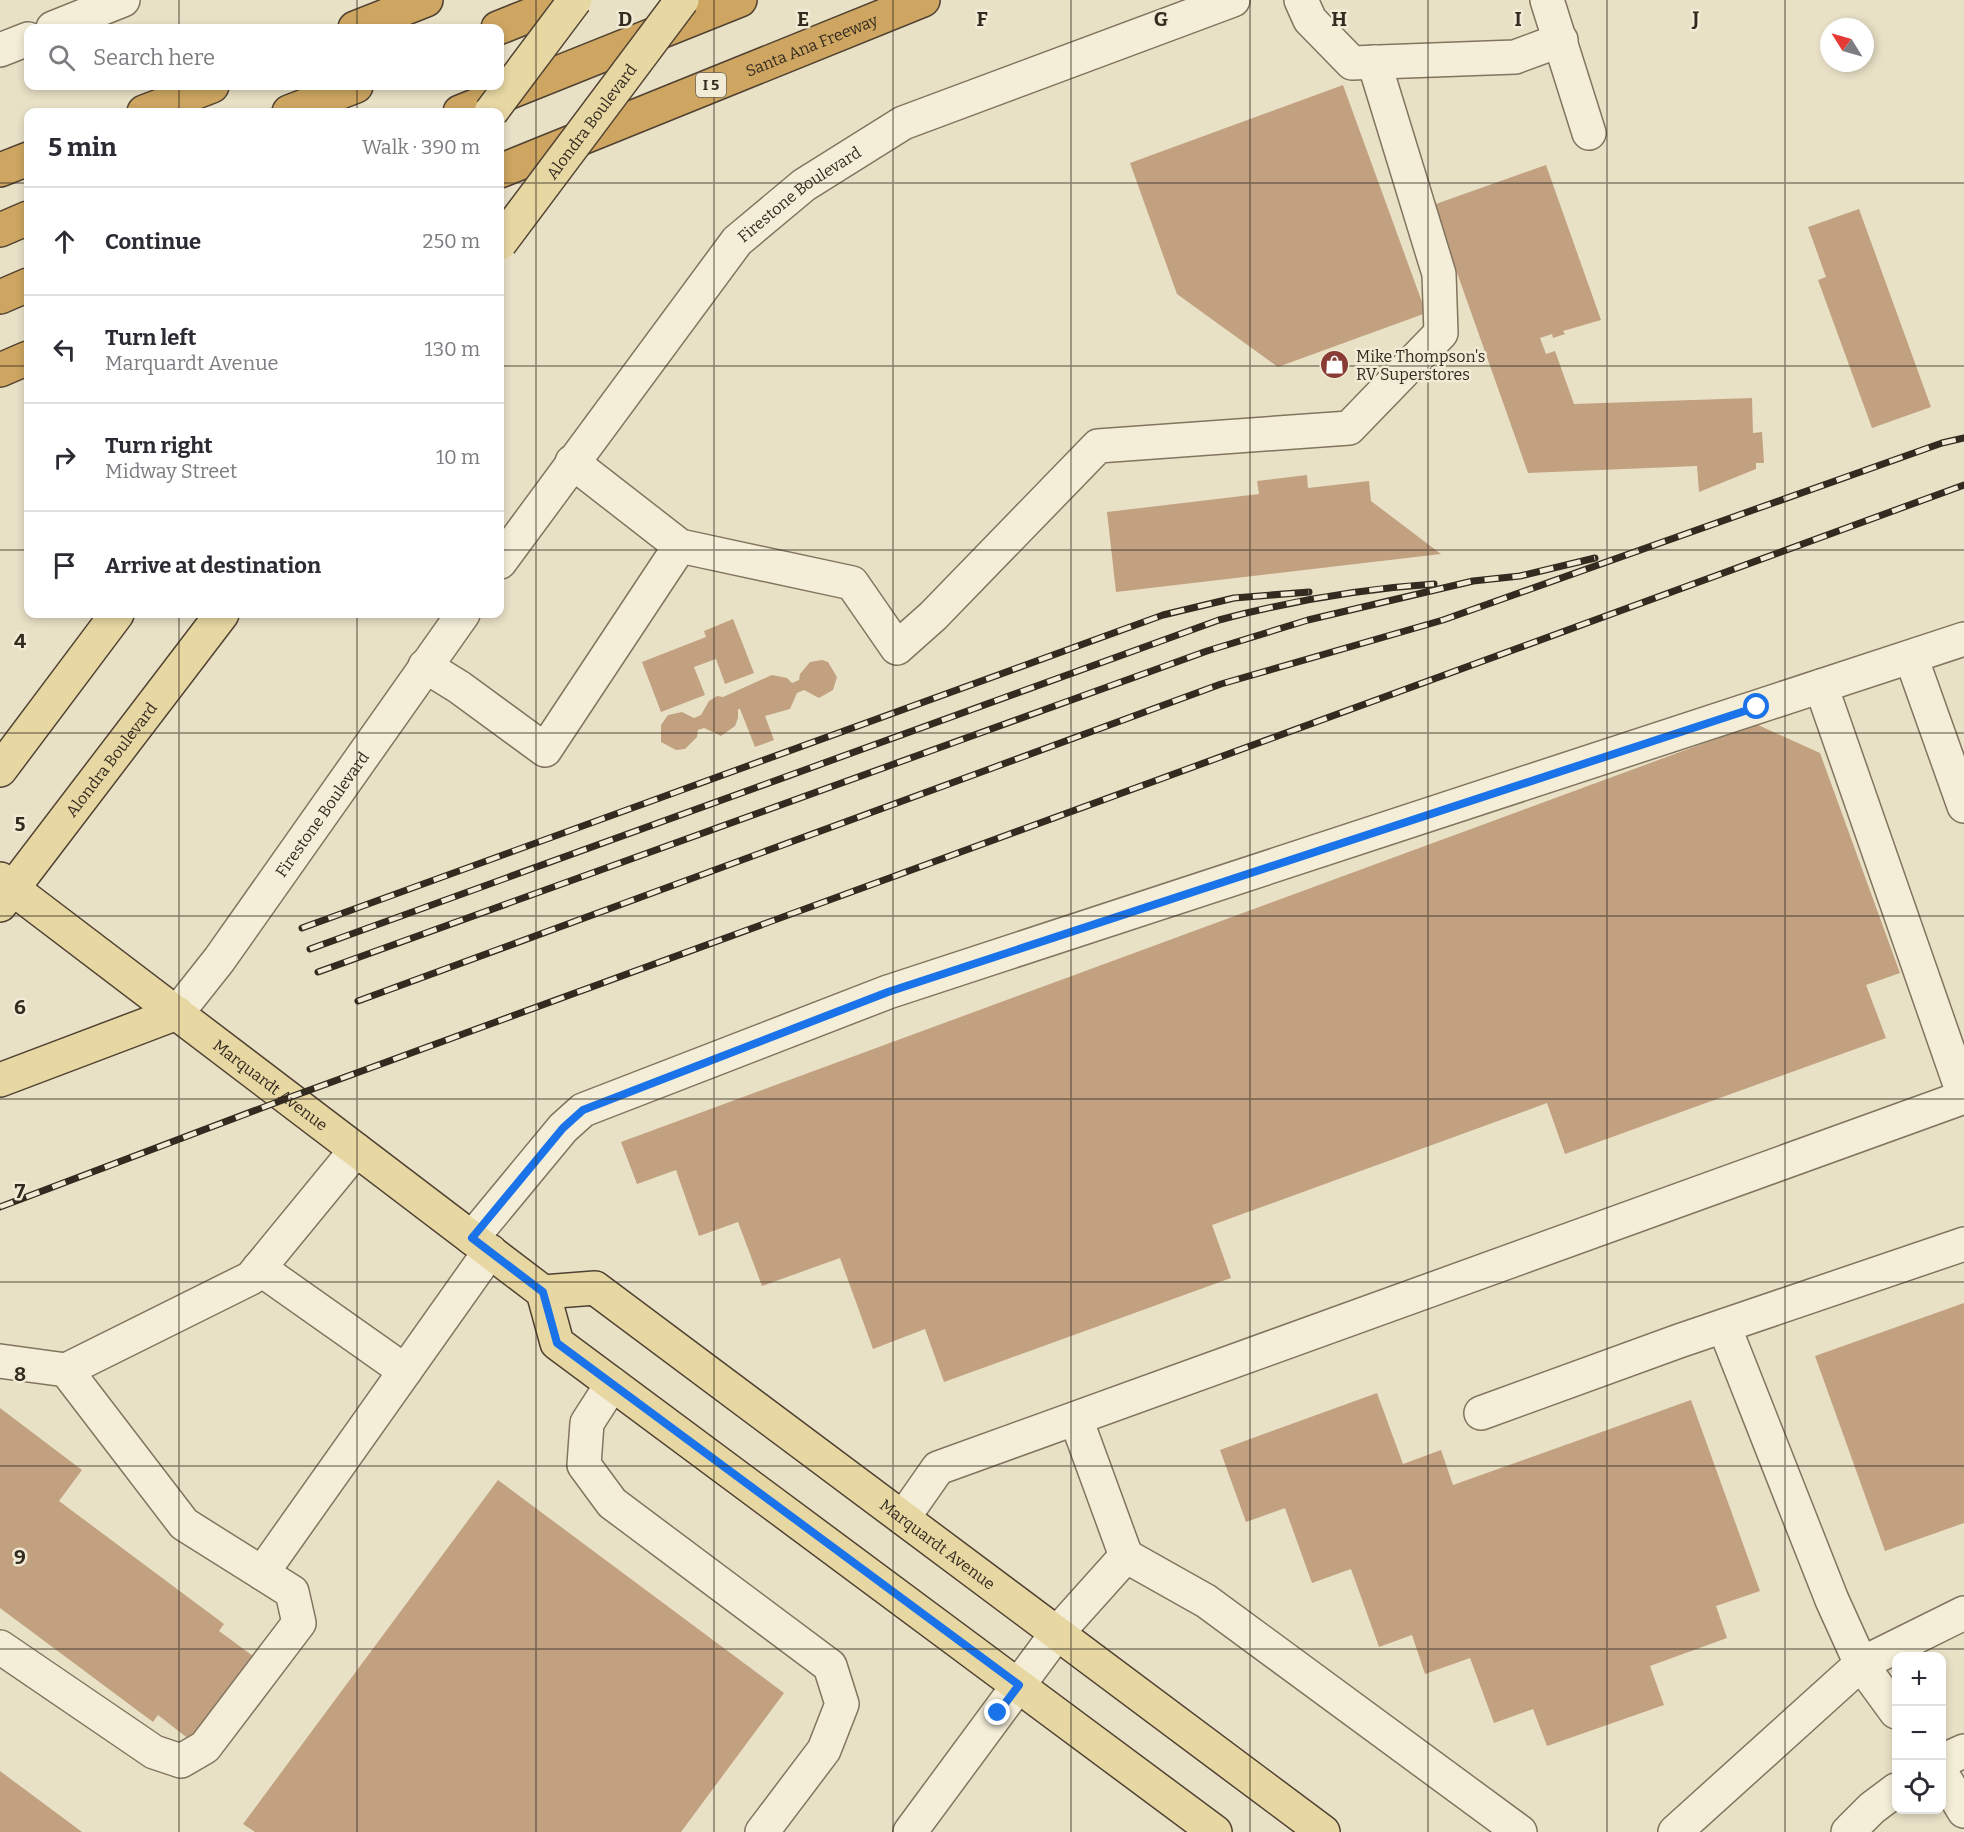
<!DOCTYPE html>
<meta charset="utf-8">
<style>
body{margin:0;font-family:Bitter,serif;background:#f2f2f3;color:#2b2b33}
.controls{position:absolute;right:18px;bottom:18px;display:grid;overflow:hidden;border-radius:12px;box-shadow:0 3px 9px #0003}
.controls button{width:54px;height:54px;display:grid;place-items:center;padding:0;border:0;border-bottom:2px solid #e1e1e2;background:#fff;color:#2b2b33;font:30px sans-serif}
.compass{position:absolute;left:1820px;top:18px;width:54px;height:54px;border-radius:50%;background:#fff;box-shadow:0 3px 9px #0003;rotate:307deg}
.stop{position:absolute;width:18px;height:18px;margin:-14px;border:4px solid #1a73e8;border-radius:50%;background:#fff}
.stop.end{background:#1a73e8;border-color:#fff;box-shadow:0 2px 6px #0008}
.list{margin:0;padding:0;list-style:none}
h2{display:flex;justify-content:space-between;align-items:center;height:78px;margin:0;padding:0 24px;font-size:26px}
h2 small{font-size:20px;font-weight:400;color:#7c7c81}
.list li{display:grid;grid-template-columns:39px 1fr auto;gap:18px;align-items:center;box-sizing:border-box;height:108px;padding:0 24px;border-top:2px solid #e1e1e2}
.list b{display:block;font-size:22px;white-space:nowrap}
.list p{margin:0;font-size:20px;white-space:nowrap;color:#7c7c81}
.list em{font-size:20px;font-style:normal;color:#7c7c81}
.icon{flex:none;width:33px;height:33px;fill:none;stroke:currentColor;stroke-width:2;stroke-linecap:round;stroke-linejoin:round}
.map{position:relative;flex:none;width:1964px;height:1832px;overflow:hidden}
.search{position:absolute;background:#fff;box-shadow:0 3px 9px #0003;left:24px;top:24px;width:480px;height:66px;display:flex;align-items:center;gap:15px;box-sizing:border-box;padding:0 21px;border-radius:12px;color:#7c7c81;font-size:22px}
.panel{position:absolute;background:#fff;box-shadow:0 3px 9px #0003;left:24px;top:108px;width:480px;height:510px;border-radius:12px}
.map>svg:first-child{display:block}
.building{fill:#c2a181}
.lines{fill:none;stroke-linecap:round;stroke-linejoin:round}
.minor-casing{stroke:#82745e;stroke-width:36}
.major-casing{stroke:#504232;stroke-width:36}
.highway-casing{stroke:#504232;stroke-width:36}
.minor{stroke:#f4eed8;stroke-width:33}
.major{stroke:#e7d7a3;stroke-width:33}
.highway{stroke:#cea661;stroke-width:33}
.rail-casing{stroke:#342b20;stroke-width:7}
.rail{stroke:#f1ebd5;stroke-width:4.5;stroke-dasharray:14;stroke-linecap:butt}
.major-bridge-casing{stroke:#504232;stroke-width:36;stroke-linecap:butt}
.major-bridge{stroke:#e7d7a3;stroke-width:33}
.route{stroke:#1a73e8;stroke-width:8}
.grid{fill:none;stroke:#342b20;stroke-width:1.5;stroke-opacity:0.55}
.labels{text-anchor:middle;stroke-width:5;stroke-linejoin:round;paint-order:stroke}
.shield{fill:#f1ebd5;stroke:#6d6556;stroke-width:1.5}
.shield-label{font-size:15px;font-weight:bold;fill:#342b20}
.street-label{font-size:16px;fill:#342b20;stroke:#f1ebd5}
.poi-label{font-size:16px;fill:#342b20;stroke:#f1ebd5;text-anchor:start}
.grid-label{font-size:20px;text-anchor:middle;font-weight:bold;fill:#342b20;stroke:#f1ebd5;stroke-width:5;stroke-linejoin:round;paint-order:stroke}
</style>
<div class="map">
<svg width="1964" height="1832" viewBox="0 0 1964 1832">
<rect width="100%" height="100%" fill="#e9e1c6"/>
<path class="building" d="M1343,85L1426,313L1278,367L1177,294L1130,163Z
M1546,165L1601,320L1563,331L1565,334L1553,338L1552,334L1540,338L1546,354L1555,351L1574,404L1752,398L1753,433L1762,432L1764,463H1756V469L1699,492L1697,466L1528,473L1433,205Z
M1859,209L1931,407L1872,428L1818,280L1826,277L1808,227Z
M1307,475L1308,488L1369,481L1371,501L1441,554L1116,592L1107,512L1259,494L1257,481Z
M733,619L754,673L725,684L716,659L694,667L705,695L661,712L642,662L706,637L704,631Z
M822,660L828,662L837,677L833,690L819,698L804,690L797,693L790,709L765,716L774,740L755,747L740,709H738V718L735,726L721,736L704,728L698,730L697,737L685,749L676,750L661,742V725L668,715L682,712L694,718L701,715L709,701L717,696L723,697L772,675L787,678L792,683L799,680L800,674L810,662Z
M1756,724L1820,753L1900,973L1866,985L1886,1038L1565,1154L1547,1103L1212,1225L1231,1278L944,1382L925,1329L873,1349L840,1258L762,1286L738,1222L699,1236L676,1170L637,1184L621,1142Z
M1964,1303V1523L1885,1551L1815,1356Z
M1377,1393L1403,1464L1441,1450L1453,1485L1691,1400L1760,1591L1716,1606L1727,1638L1650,1666L1664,1705L1547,1746L1533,1709L1494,1723L1470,1658L1425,1674L1412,1635L1379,1647L1351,1569L1312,1583L1285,1508L1246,1522L1220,1450Z
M0,1408L82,1470L59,1501L224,1624L219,1631L253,1656L190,1740L158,1715L153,1722L0,1608Z
M498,1480L784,1693L681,1832H255L243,1824Z
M0,1771L82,1832H0Z"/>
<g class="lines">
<defs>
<g id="minor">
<path d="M1301,0L1310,20L1352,63L1515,57L1561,40"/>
<path d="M1547,0L1589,133"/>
<path d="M53,28L123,0"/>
<path d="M0,50L28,39"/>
<path d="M572,462L680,546L852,583L897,648L933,616L1098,446L1349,428L1441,333L1439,274L1374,62"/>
<path id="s1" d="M500,562L737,241L804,185L903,123L1233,0"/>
<path d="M1911,657L1964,806"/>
<path d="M425,666L459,687L545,750L680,546"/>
<path d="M1821,686L1964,1096"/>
<path id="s2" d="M177,1013L219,960L463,614"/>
<path d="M472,1238L563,1128L583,1110L888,992L1964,639"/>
<path d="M259,1268L405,1371"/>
<path d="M1724,1326L1832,1600L1861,1664L1896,1712"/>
<path d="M0,1361L66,1370L251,1278L356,1150"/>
<path d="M612,1384L587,1423L584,1465L612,1503L830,1666L842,1704L824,1750L762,1832"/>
<path d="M1481,1413L1679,1341L1964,1244"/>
<path d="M1076,1419L1126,1556"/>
<path d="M903,1518L938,1468L1964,1097"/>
<path d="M262,1573L490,1251"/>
<path d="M0,1647L154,1752L181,1761L205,1747L299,1623L292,1592L184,1524L66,1370"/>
<path d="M1942,1761L1964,1751"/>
<path d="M1942,1774L1964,1811"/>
<path d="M910,1832L1057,1633L1126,1556L1206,1601L1520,1832"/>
<path d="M1675,1832L1861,1664L1964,1613"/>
<path d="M1848,1832L1872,1808L1896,1790"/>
</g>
<g id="major">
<path d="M0,770L117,614"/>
<path id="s3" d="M0,879L543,1292L557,1343L1215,1832"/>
<path id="s4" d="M0,905L222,614"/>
<path d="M0,1080L177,1013"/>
<path id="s5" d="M543,1292L595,1288L1323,1832"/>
</g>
<g id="highway">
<path d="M355,28L426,0"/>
<path d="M498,28L568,0"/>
<path d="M144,112L212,86"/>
<path d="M289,112L356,86"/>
<path d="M460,112L740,0"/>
<path d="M0,170L28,159"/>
<path id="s6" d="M500,171L923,0"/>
<path d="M0,230L28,218"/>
<path d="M0,297L28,285"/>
<path d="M0,370L28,358"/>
</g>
</defs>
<use href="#minor" class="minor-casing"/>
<use href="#major" class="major-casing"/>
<use href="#highway" class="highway-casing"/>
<use href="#minor" class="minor"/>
<use href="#major" class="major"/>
<use href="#highway" class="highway"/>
<defs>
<path id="rail" d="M302,928L1163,615L1234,598L1309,592
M310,949L1219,620C1290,601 1360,589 1434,584
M318,972L1207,651L1308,620L1473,581L1520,576L1595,558
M358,1001L1221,684L1443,620L1942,443L1964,438
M0,1207L288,1098L1964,485"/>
</defs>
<use href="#rail" class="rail-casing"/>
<use href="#rail" class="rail"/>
<defs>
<g id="major-bridge">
<path d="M491,112L575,0"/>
<path id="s7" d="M500,243L682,0"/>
</g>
</defs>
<use href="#major-bridge" class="major-bridge-casing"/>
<use href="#major-bridge" class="major-bridge"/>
</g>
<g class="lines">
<path class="route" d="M998,1713L1019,1685L557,1343L543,1292L472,1238L563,1128L583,1110L888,992L1757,707"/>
</g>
<path class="grid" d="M179,0V28M357,0V28M536,0V1832M714,0V1832M893,0V1832M1071,0V1832M1250,0V1832M1428,0V1832M1607,0V1832M1785,0V1832M179,86V112M357,86V112M0,183H28M500,183H1964M0,366H28M500,366H1964M0,550H28M500,550H1964M179,614V1832M357,614V1832M0,733H1964M0,916H1964M0,1099H1964M0,1282H1964M0,1466H1964M0,1649H1964"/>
<defs>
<symbol id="shop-disc" viewBox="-11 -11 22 22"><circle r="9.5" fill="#893b35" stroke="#f1ebd5"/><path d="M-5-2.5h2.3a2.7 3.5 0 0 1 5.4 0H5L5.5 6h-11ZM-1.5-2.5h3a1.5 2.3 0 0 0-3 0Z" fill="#fff"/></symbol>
</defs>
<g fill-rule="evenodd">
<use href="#shop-disc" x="1318" y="348" width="33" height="33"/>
</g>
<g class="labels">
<rect class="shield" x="696" y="73" width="30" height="24" rx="4.5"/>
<g class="shield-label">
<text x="711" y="90">I 5</text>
</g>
<g class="street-label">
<text dy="6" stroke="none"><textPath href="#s6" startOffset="336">Santa Ana Freeway</textPath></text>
<text dy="6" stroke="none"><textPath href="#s7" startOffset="152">Alondra Boulevard</textPath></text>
<text dy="6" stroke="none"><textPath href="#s1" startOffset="477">Firestone Boulevard</textPath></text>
<text dy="6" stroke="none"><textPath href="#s4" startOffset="183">Alondra Boulevard</textPath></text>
<text dy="6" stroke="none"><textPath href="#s2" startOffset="246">Firestone Boulevard</textPath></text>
<text dy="6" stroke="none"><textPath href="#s3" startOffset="340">Marquardt Avenue</textPath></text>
<text dy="6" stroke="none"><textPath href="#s5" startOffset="480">Marquardt Avenue</textPath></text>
</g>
<g class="poi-label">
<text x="1356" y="362">Mike Thompson's<tspan x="1356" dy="18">RV Superstores</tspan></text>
</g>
</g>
<g class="grid-label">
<text x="625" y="26">D</text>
<text x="803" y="26">E</text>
<text x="982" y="26">F</text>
<text x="1161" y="26">G</text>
<text x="1339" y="26">H</text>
<text x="1518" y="26">I</text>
<text x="1696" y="26">J</text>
<text x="20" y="648">4</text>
<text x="20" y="831">5</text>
<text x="20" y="1014">6</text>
<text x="20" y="1198">7</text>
<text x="20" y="1381">8</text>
<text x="20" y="1564">9</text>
</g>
</svg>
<div class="controls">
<button>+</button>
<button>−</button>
<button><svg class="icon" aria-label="locate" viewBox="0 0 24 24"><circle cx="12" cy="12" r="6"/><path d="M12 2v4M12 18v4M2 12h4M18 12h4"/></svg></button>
</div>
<svg class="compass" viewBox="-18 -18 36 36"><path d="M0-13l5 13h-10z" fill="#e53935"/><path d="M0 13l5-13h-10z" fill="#7c7c81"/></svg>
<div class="stop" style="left:1757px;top:707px"></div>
<div class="stop end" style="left:998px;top:1713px"></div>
<div class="search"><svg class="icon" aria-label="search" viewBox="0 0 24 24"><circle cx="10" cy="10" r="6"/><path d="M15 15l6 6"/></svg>Search here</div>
<section class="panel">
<h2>5 min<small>Walk · 390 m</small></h2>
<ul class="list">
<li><svg class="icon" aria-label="ahead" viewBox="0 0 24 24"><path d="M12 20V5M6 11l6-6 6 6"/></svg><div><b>Continue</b></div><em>250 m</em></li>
<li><svg class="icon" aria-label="left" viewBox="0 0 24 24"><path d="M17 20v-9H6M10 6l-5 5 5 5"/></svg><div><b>Turn left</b><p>Marquardt Avenue</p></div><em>130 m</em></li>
<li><svg class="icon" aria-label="right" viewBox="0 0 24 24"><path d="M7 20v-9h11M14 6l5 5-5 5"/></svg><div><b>Turn right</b><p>Midway Street</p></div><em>10 m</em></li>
<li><svg class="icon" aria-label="arrive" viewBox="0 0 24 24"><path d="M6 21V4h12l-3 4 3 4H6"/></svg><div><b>Arrive at destination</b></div></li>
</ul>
</section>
</div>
